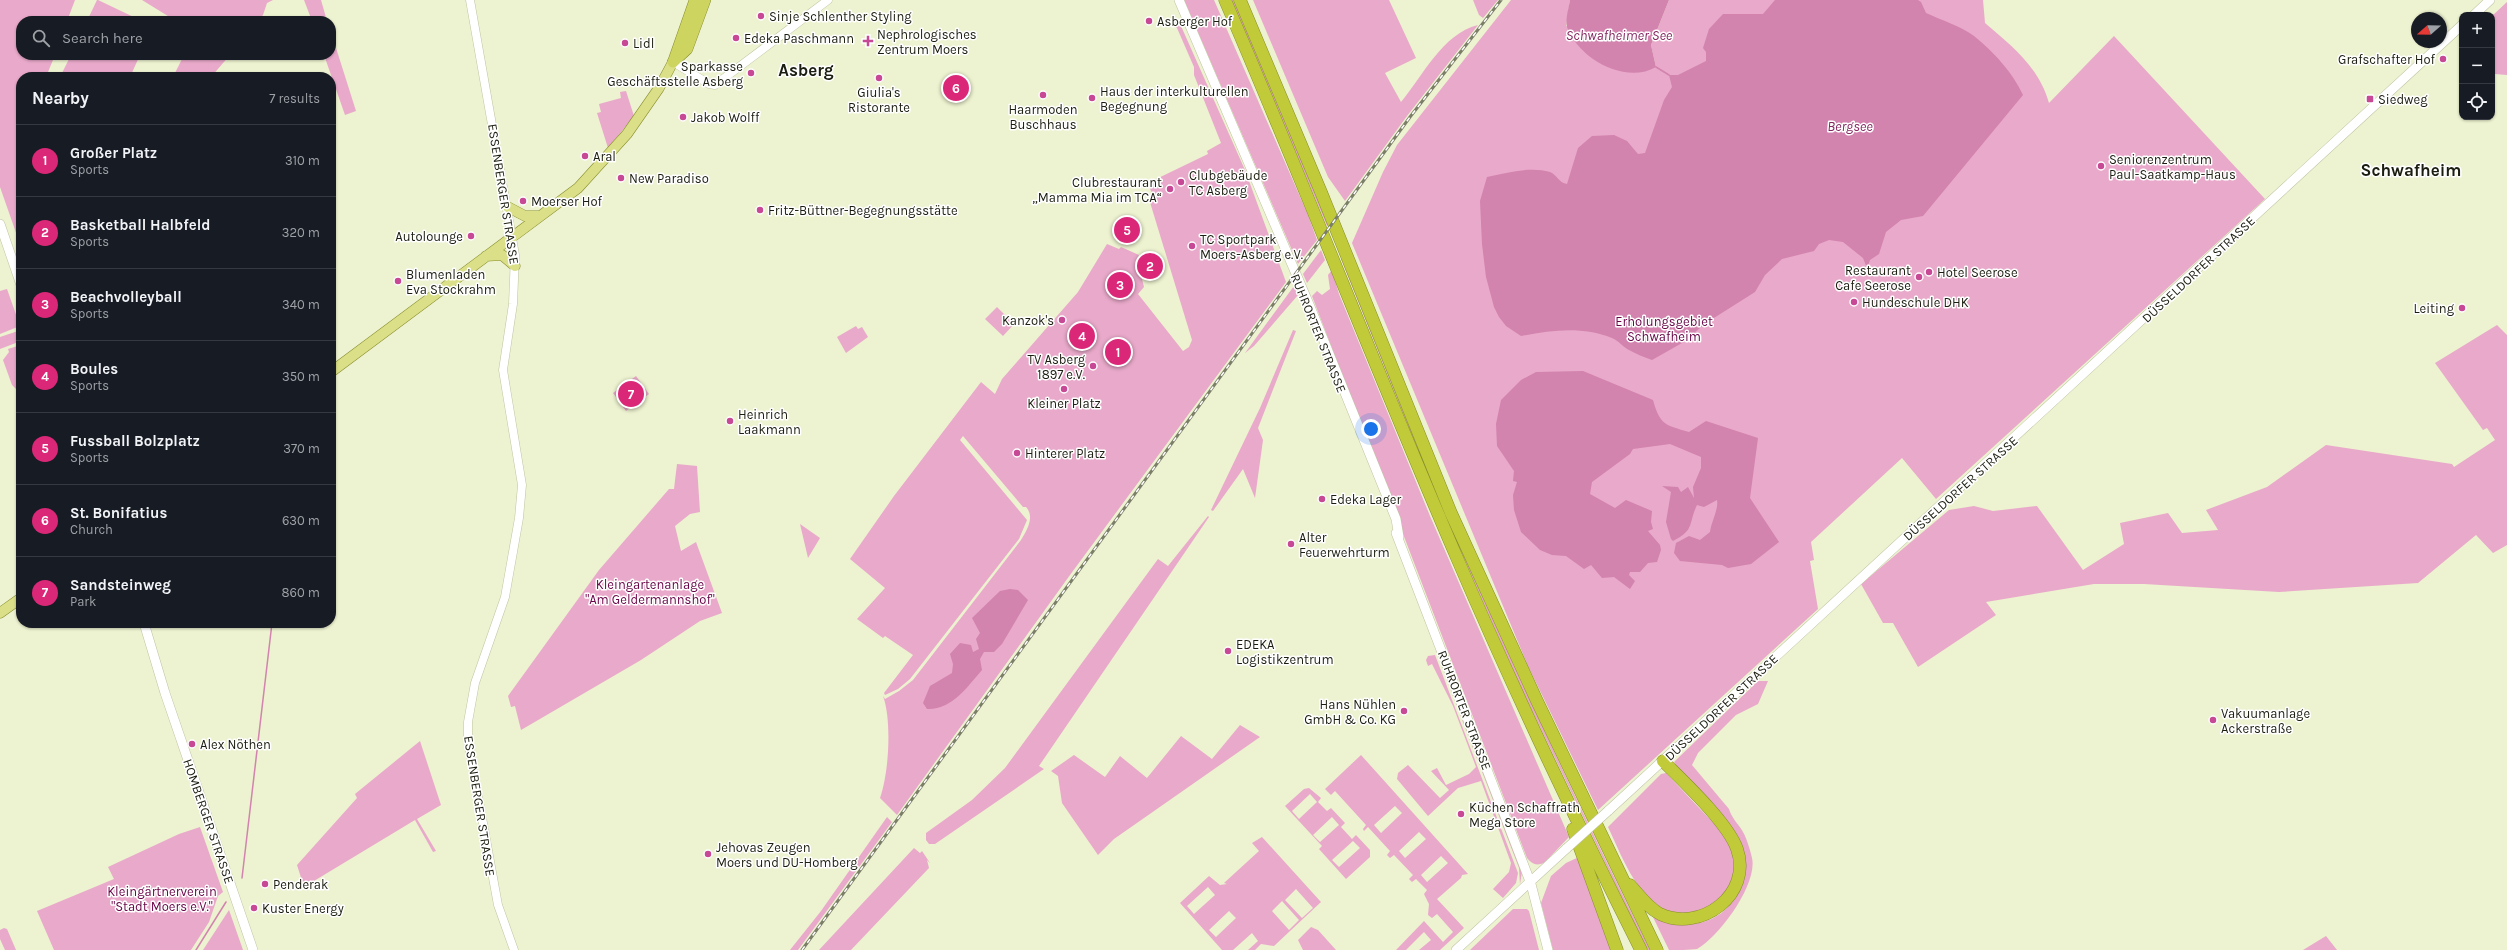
<!DOCTYPE html>
<meta charset="utf-8">
<style>
body{margin:0;font-family:Karla,sans-serif;background:#242831;color:#f1f3f6}
.controls{position:absolute;right:12px;top:12px;display:grid;overflow:hidden;border-radius:8px;box-shadow:0 1px 3px #0004}
.controls button{width:36px;height:36px;display:grid;place-items:center;padding:0;border:0;border-bottom:1px solid #363941;background:#171b24;color:#f1f3f6;font:20px sans-serif}
.compass{position:absolute;left:2411px;top:12px;width:36px;height:36px;border-radius:50%;background:#171b24;box-shadow:0 1px 3px #0004;rotate:250deg}
.you{position:absolute;left:1371px;top:429px;width:14px;height:14px;margin:-10px;border:3px solid #fff;border-radius:50%;background:#1a73e8;box-shadow:0 0 0 6px #1a73e833}
.badge{display:grid;place-items:center;width:26px;height:26px;border-radius:50%;background:#db2777;color:#fff;font-size:13px;font-weight:700}
.pin{position:absolute;translate:-50% -50%;border:2px solid #fff;box-shadow:0 1px 4px #0006}
.list{margin:0;padding:0;list-style:none}
h2{display:flex;justify-content:space-between;align-items:center;height:52px;margin:0;padding:0 16px;font-size:17px}
h2 small{font-size:13px;font-weight:400;color:#9ea1a6}
.list li{display:grid;grid-template-columns:26px 1fr auto;gap:12px;align-items:center;box-sizing:border-box;height:72px;padding:0 16px;border-top:1px solid #363941}
.list b{display:block;font-size:15px;white-space:nowrap}
.list p{margin:0;font-size:13px;white-space:nowrap;color:#9ea1a6}
.list em{font-size:13px;font-style:normal;color:#9ea1a6}
.icon{flex:none;width:22px;height:22px;fill:none;stroke:currentColor;stroke-width:2;stroke-linecap:round;stroke-linejoin:round}
.map{position:relative;flex:none;width:2507px;height:950px;overflow:hidden}
.search{position:absolute;background:#171b24;box-shadow:0 1px 3px #0004;left:16px;top:16px;width:320px;height:44px;display:flex;align-items:center;gap:10px;box-sizing:border-box;padding:0 14px;border-radius:16px;color:#9ea1a6;font-size:15px}
.panel{position:absolute;background:#171b24;box-shadow:0 1px 3px #0004;left:16px;top:72px;width:320px;height:556px;border-radius:16px}
.map>svg:first-child{display:block}
.green{fill:#e9a9ca;fill-rule:evenodd}
.water{fill:#d283ae}
.lines{fill:none;stroke-linecap:round;stroke-linejoin:round}
.stream{stroke:#d283ae;stroke-width:1.5}
.tertiary-casing{stroke:#c0c4a3;stroke-width:9}
.secondary-casing{stroke:#c0c4a3;stroke-width:10}
.primary-casing{stroke:#878d2b;stroke-width:11}
.trunk-casing{stroke:#878d2b;stroke-width:12}
.motorway-casing{stroke:#878d2b;stroke-width:13}
.tertiary{stroke:#fff;stroke-width:8}
.secondary{stroke:#fff;stroke-width:9}
.primary{stroke:#dadf88;stroke-width:10}
.trunk{stroke:#ced460;stroke-width:11}
.motorway{stroke:#c1ca39;stroke-width:12}
.rail-casing{stroke:#7b7f68;stroke-width:3}
.rail{stroke:#fff;stroke-width:1.5;stroke-dasharray:4.5;stroke-linecap:butt}
.secondary-bridge-casing{stroke:#c0c4a3;stroke-width:10;stroke-linecap:butt}
.secondary-bridge{stroke:#fff;stroke-width:9}
.poi-dot{fill:#c74894;stroke:#fff;stroke-width:1.5}
.labels{text-anchor:middle;stroke-width:3;stroke-linejoin:round;paint-order:stroke}
.poi-label{font-size:13px;fill:#1b1d10;stroke:#fff;text-anchor:start}
.street-label{font-size:13px;fill:#1b1d10;stroke:#fff}
.park-label{font-size:13px;fill:#670547;stroke:#fff}
.water-label{font-size:14px;font-style:italic;fill:#842760;stroke:#fff}
.district-label{font-size:17px;font-weight:bold;fill:#1b1d10;stroke:#fff}
</style>
<div class="map">
<svg width="2507" height="950" viewBox="0 0 2507 950">
<rect width="100%" height="100%" fill="#edf2d0"/>
<path class="green" d="M0,0H75L67,21H21V55H55L46,77H21V247L0,187Z
M97,0H98L142,21H87Z
M142,0H273L267,3L263,15L258,21H176Z
M304,0H321L327,21H312Z
M1184,0H1214L1308,215L1317,240L1298,264Z
M1231,0H1234L1328,223L1327,226Z
M1253,0H1389L1416,58L1385,73L1401,102C1423,76 1442,34 1478,25L1407,116L1345,201L1328,177Z
M1473,0H1498L1483,18L1479,15Z
M1511,0H1570L1566,26L1656,67L1651,45L1669,0H1983L1985,23C2012,46 2039,67 2049,103L2114,36L2265,199L1936,499L1902,458L1811,542L1814,560L1810,561L1818,609L1598,810L1528,666L1352,243L1383,172L1397,145Z
M2507,2V75L2495,74L2492,71V16Z
M1177,21L1181,26L1245,170L1286,282L1070,575L897,815L880,798C889,773 892,720 883,696L885,699L899,691L913,680L1021,540C1027,530 1035,517 1026,507H1023L963,436L960,440L1027,520L1019,539L910,679L898,689L885,695L884,693L913,655L885,636L883,638L857,619L885,588L850,559L894,496L981,382L995,394L1002,379L1078,292L1107,244L1119,249L1121,247L1139,255L1135,262L1139,267L1144,287L1138,294L1183,351L1189,347L1192,340L1149,199L1152,194L1148,183L1208,154L1207,151L1221,143L1194,75V67L1177,28L1170,24Z
M331,32L356,111L345,115L324,55H331Z
M71,55H140L130,77H60Z
M184,55H230L211,77H173Z
M626,91L634,116L608,148L597,113L601,112L599,104L621,98L620,92Z
M1120,218L1140,227L1134,242L1114,233Z
M1321,250L1325,260L1307,283L1303,274Z
M1342,257C1385,361 1427,467 1472,570C1528,699 1588,825 1650,950H1647L1515,675L1432,485L1341,259Z
M1145,258L1160,264L1155,274L1141,267Z
M1332,270L1339,294L1430,516L1569,837L1544,863C1536,866 1532,864 1527,858L1312,296L1317,291L1322,295L1330,289L1328,275Z
M1294,286L1298,295L1254,346L1245,353Z
M7,289L20,326L0,334V291Z
M997,307L1014,324L1003,336L985,319Z
M2497,325L2507,335V545L2493,553L2476,535L2418,583L2279,592L2144,584H2094L1986,602L1996,615L1918,667L1893,623H1883L1861,584L1949,510L1974,506L1993,511L2037,506L2083,570L2124,544L2120,523L2168,513L2182,533L2218,530L2206,510L2267,487L2326,445L2452,464L2454,467L2495,440L2487,428L2483,430L2435,363Z
M856,326L858,329L862,327L868,337L846,353L837,337Z
M21,330V341L0,349V337Z
M1293,330L1296,331L1258,428L1263,440L1255,498L1243,469L1213,511L1211,510L1260,408Z
M21,345V387L16,389L12,385L3,360L9,352L8,349Z
M636,376L649,394L626,411L613,393Z
M677,464L697,466L700,512L690,514L675,526L681,551L696,542L722,613L700,621L641,660L521,730L515,706L511,707L508,696L599,570L669,489H674Z
M1208,516L1209,517L1039,766L1044,769L935,844H929L926,840V833L972,800L1005,768L1158,559L1168,566Z
M800,524L820,538L808,558Z
M1435,655L1518,873L1516,883L1503,898L1493,889L1509,872L1511,863L1481,781L1458,788L1428,816L1397,779L1398,773L1408,765L1440,798L1449,790L1431,771L1437,768L1446,785L1469,774L1476,767L1453,706L1432,664L1428,666L1426,660L1428,656Z
M1438,657L1522,872L1520,884L1519,868Z
M1758,681H1768L1758,704L1736,715L1698,753L1692,765L1729,809C1732,819 1738,823 1743,832C1747,839 1750,850 1752,858C1758,884 1719,937 1697,949C1690,950 1677,950 1669,950L1652,915C1675,931 1717,927 1732,901C1738,891 1741,876 1744,865L1674,762Z
M1240,725L1260,737L1114,839L1098,855L1062,803L1058,776L1051,771L1074,755L1105,777L1120,756L1147,778L1181,736L1212,759Z
M420,741L441,805L417,819L436,851L433,852L415,820L304,887L297,865L357,798L355,794Z
M1361,755L1468,874L1462,875L1461,878L1437,899L1464,928L1440,950H1419L1431,940L1424,932L1406,950H1396L1424,921L1443,942L1453,932L1437,914L1432,918L1428,915L1429,904L1424,894L1427,890L1416,879L1412,882L1409,879L1413,875L1394,855L1390,858L1387,855L1390,851L1368,827L1364,831L1363,829L1366,825L1335,791L1331,795L1325,789ZM1395,806L1402,813L1381,833L1374,825ZM1419,832L1426,839L1405,858L1399,851ZM1441,856L1448,863L1427,882L1421,875Z
M1666,773L1723,833L1731,847L1735,862L1733,883L1710,908L1677,916C1636,898 1626,865 1608,827L1661,774Z
M1309,788L1321,798L1318,802L1327,811L1331,808L1345,823L1341,827L1352,839L1356,835L1370,850V857L1346,879L1319,849L1322,846L1285,806L1304,789ZM1310,794L1317,802L1299,819L1292,811ZM1332,817L1339,825L1320,842L1313,835ZM1353,841L1360,848L1339,867L1332,860Z
M887,817L892,822L798,950H790L821,911Z
M200,827L223,892L218,896L209,922L191,950H54L37,911L114,879L108,867L179,834Z
M1262,837L1321,902L1274,946L1261,944L1255,950H1248L1258,941L1252,933L1233,950H1222L1180,903L1209,876L1220,885L1227,884L1224,883L1259,851L1252,843ZM1208,887L1215,895L1194,914L1187,906ZM1296,889L1313,908L1302,918L1285,900ZM1282,901L1299,920L1289,930L1272,911ZM1229,911L1236,918L1216,937L1209,930Z
M914,848L920,853L922,851L930,863L927,860L929,868L851,950H819Z
M1579,857L1613,950H1553L1541,903L1551,876L1566,863Z
M1513,909H1527L1529,911L1539,950H1470Z
M229,910L243,950H203Z
M1311,927L1318,930L1336,950H1303L1298,940Z
M4,928L7,929L16,950H5L0,939V930Z
M2326,936L2337,950H2303Z"/>
<path class="water" d="M1570,0H1669L1651,45L1656,67C1625,85 1578,58 1567,27C1565,20 1569,7 1570,0Z
M1775,0H1918L1921,2L1926,13C1941,20 1961,26 1974,36C1993,51 2013,73 2023,95L1923,216L1901,220L1886,232L1879,254L1870,260L1867,268L1863,258L1843,242L1829,240L1819,244L1814,251L1782,259L1765,275L1755,292L1706,323L1682,343L1652,360C1644,357 1636,354 1629,350C1623,347 1619,341 1612,338C1583,326 1551,330 1521,336L1506,326L1499,317L1494,307L1486,277L1482,244L1480,201L1487,177C1507,173 1530,166 1550,172C1557,175 1559,183 1567,184L1578,148L1592,136L1614,135L1627,141L1638,154L1645,153L1664,100L1672,87L1669,75H1678L1706,61V52L1703,48L1709,29L1723,14H1763Z
M1583,371L1653,400C1660,425 1665,425 1689,432L1706,421L1758,438L1750,498L1779,542L1751,564L1728,568L1722,565L1680,561L1674,553L1676,543L1689,536L1700,540L1710,532C1711,523 1719,508 1717,500L1704,507L1697,505C1688,524 1695,530 1673,541L1671,539L1666,522L1671,492L1662,486L1678,487L1681,492L1688,487L1694,498L1693,487L1701,468V457L1670,444L1633,449L1630,454L1592,482L1590,494L1615,508L1626,500L1652,511L1651,522L1653,529L1648,531L1660,545L1661,550L1657,562L1648,563L1640,572H1630L1629,575L1635,581L1630,589L1614,577L1602,578L1591,565L1584,569L1566,556L1552,555L1540,550L1521,532L1514,510L1513,495L1517,482L1513,481L1514,471L1497,446L1496,424L1501,400L1521,380L1536,372Z
M1010,589L1018,590L1028,600L1002,644L994,652H984L980,659L982,670C967,687 952,710 927,709L923,703L930,686L952,673L953,664L950,654L960,643L971,645L973,652L979,649L976,639L980,633L972,618L1000,591Z"/>
<g class="lines">
<path class="stream" d="M1656,67L1669,75
M242,878L272,623
M196,950L226,902"/>
<defs>
<path id="tertiary" d="M470,0L515,255L513,304L503,370L522,485L519,518L505,597L475,683L468,722V741L498,905L514,950
M673,62L709,84L715,85L828,0"/>
<path id="secondary" d="M1179,0L1311,309L1396,519L1399,537
M2474,15L2490,0
M0,224L21,285
M1396,533L1531,884L1548,950
M144,623L165,693L253,950
M1608,811L2462,25
M1456,950L1567,848"/>
<path id="primary" d="M508,207L525,216H539
M486,256L502,255L515,266
M331,372L578,188L627,134L659,88L673,62
M0,613L21,598"/>
<path id="trunk" d="M674,60L695,0
M673,62L687,49L705,0"/>
<path id="motorway" d="M1225,0C1305,185 1377,373 1457,558C1514,691 1576,821 1641,950
M1240,0L1321,192L1451,513L1537,701L1657,950
M1573,829L1617,950
M1630,885C1639,895 1648,908 1660,914C1701,933 1753,894 1737,849C1728,823 1683,781 1663,761"/>
</defs>
<use href="#tertiary" class="tertiary-casing"/>
<use href="#secondary" class="secondary-casing"/>
<use href="#primary" class="primary-casing"/>
<use href="#trunk" class="trunk-casing"/>
<use href="#motorway" class="motorway-casing"/>
<use href="#tertiary" class="tertiary"/>
<use href="#secondary" class="secondary"/>
<use href="#primary" class="primary"/>
<use href="#trunk" class="trunk"/>
<use href="#motorway" class="motorway"/>
<defs>
<path id="rail" d="M802,950L1410,117L1501,0"/>
</defs>
<use href="#rail" class="rail-casing"/>
<use href="#rail" class="rail"/>
<defs>
<path id="secondary-bridge" d="M1567,848L1608,811"/>
</defs>
<use href="#secondary-bridge" class="secondary-bridge-casing"/>
<use href="#secondary-bridge" class="secondary-bridge"/>
</g>
<g class="poi-dot">
<circle cx="761" cy="16" r="4"/>
<circle cx="1149" cy="21" r="4"/>
<circle cx="736" cy="38" r="4"/>
<path d="M866 35h4v4h4v4h-4v4h-4v-4h-4v-4h4z"/>
<circle cx="625" cy="43" r="4"/>
<circle cx="2443" cy="59" r="4"/>
<circle cx="751" cy="73" r="4"/>
<circle cx="879" cy="78" r="4"/>
<circle cx="1043" cy="95" r="4"/>
<circle cx="1092" cy="98" r="4"/>
<rect x="2366" y="95" width="8" height="8" rx="2"/>
<circle cx="683" cy="117" r="4"/>
<circle cx="585" cy="156" r="4"/>
<circle cx="2101" cy="166" r="4"/>
<circle cx="621" cy="178" r="4"/>
<circle cx="1181" cy="182" r="4"/>
<circle cx="1170" cy="189" r="4"/>
<circle cx="523" cy="201" r="4"/>
<circle cx="760" cy="210" r="4"/>
<circle cx="471" cy="236" r="4"/>
<circle cx="1192" cy="246" r="4"/>
<circle cx="1929" cy="272" r="4"/>
<circle cx="1919" cy="277" r="4"/>
<circle cx="398" cy="281" r="4"/>
<circle cx="1854" cy="302" r="4"/>
<circle cx="2462" cy="308" r="4"/>
<circle cx="1062" cy="320" r="4"/>
<circle cx="1093" cy="366" r="4"/>
<circle cx="1064" cy="389" r="4"/>
<circle cx="730" cy="421" r="4"/>
<circle cx="1017" cy="453" r="4"/>
<circle cx="1322" cy="499" r="4"/>
<circle cx="1291" cy="544" r="4"/>
<circle cx="1228" cy="651" r="4"/>
<circle cx="1404" cy="711" r="4"/>
<circle cx="2213" cy="720" r="4"/>
<circle cx="192" cy="744" r="4"/>
<circle cx="1461" cy="814" r="4"/>
<circle cx="708" cy="854" r="4"/>
<circle cx="265" cy="884" r="4"/>
<circle cx="254" cy="908" r="4"/>
</g>
<g class="labels">
<g class="poi-label">
<text x="769" y="21">Sinje Schlenther Styling</text>
<text x="1157" y="26">Asberger Hof</text>
<text x="877" y="39">Nephrologisches<tspan x="877" dy="15">Zentrum Moers</tspan></text>
<text x="744" y="43">Edeka Paschmann</text>
<text x="633" y="48">Lidl</text>
<text x="2435" y="64" text-anchor="end">Grafschafter Hof</text>
<text x="743" y="71" text-anchor="end">Sparkasse<tspan x="743" dy="15">Geschäftsstelle Asberg</tspan></text>
<text x="1100" y="96">Haus der interkulturellen<tspan x="1100" dy="15">Begegnung</tspan></text>
<text x="879" y="97" text-anchor="middle">Giulia's<tspan x="879" dy="15">Ristorante</tspan></text>
<text x="2378" y="104">Siedweg</text>
<text x="1043" y="114" text-anchor="middle">Haarmoden<tspan x="1043" dy="15">Buschhaus</tspan></text>
<text x="691" y="122">Jakob Wolff</text>
<text x="593" y="161">Aral</text>
<text x="2109" y="164">Seniorenzentrum<tspan x="2109" dy="15">Paul-Saatkamp-Haus</tspan></text>
<text x="1189" y="180">Clubgebäude<tspan x="1189" dy="15">TC Asberg</tspan></text>
<text x="629" y="183">New Paradiso</text>
<text x="1162" y="187" text-anchor="end">Clubrestaurant<tspan x="1162" dy="15">„Mamma Mia im TCA“</tspan></text>
<text x="531" y="206">Moerser Hof</text>
<text x="768" y="215">Fritz-Büttner-Begegnungsstätte</text>
<text x="463" y="241" text-anchor="end">Autolounge</text>
<text x="1200" y="244">TC Sportpark<tspan x="1200" dy="15">Moers-Asberg e.V.</tspan></text>
<text x="1911" y="275" text-anchor="end">Restaurant<tspan x="1911" dy="15">Cafe Seerose</tspan></text>
<text x="1937" y="277">Hotel Seerose</text>
<text x="406" y="279">Blumenladen<tspan x="406" dy="15">Eva Stockrahm</tspan></text>
<text x="1862" y="307">Hundeschule DHK</text>
<text x="2454" y="313" text-anchor="end">Leiting</text>
<text x="1054" y="325" text-anchor="end">Kanzok's</text>
<text x="1085" y="364" text-anchor="end">TV Asberg<tspan x="1085" dy="15">1897 e.V.</tspan></text>
<text x="1064" y="408" text-anchor="middle">Kleiner Platz</text>
<text x="738" y="419">Heinrich<tspan x="738" dy="15">Laakmann</tspan></text>
<text x="1025" y="458">Hinterer Platz</text>
<text x="1330" y="504">Edeka Lager</text>
<text x="1299" y="542">Alter<tspan x="1299" dy="15">Feuerwehrturm</tspan></text>
<text x="1236" y="649">EDEKA<tspan x="1236" dy="15">Logistikzentrum</tspan></text>
<text x="1396" y="709" text-anchor="end">Hans Nühlen<tspan x="1396" dy="15">GmbH &amp; Co. KG</tspan></text>
<text x="2221" y="718">Vakuumanlage<tspan x="2221" dy="15">Ackerstraße</tspan></text>
<text x="200" y="749">Alex Nöthen</text>
<text x="1469" y="812">Küchen Schaffrath<tspan x="1469" dy="15">Mega Store</tspan></text>
<text x="716" y="852">Jehovas Zeugen<tspan x="716" dy="15">Moers und DU-Homberg</tspan></text>
<text x="273" y="889">Penderak</text>
<text x="262" y="913">Kuster Energy</text>
</g>
<g class="street-label">
<text transform="translate(504 194) rotate(81)" y="5">ESSENBERGER STRASSE</text>
<text transform="translate(2198 269) rotate(-43)" y="5">DÜSSELDORFER STRASSE</text>
<text transform="translate(1319 333) rotate(68)" y="5">RUHRORTER STRASSE</text>
<text transform="translate(1960 488) rotate(-42)" y="5">DÜSSELDORFER STRASSE</text>
<text transform="translate(1721 707) rotate(-43)" y="5">DÜSSELDORFER STRASSE</text>
<text transform="translate(1465 710) rotate(69)" y="5">RUHRORTER STRASSE</text>
<text transform="translate(480 806) rotate(81)" y="5">ESSENBERGER STRASSE</text>
<text transform="translate(209 821) rotate(71)" y="5">HOMBERGER STRASSE</text>
</g>
<g class="park-label">
<text x="1664" y="326">Erholungsgebiet<tspan x="1664" dy="15">Schwafheim</tspan></text>
<text x="650" y="589">Kleingartenanlage<tspan x="650" dy="15">"Am Geldermannshof"</tspan></text>
<text x="162" y="896">Kleingärtnerverein<tspan x="162" dy="15">"Stadt Moers e.V."</tspan></text>
</g>
<g class="water-label">
<text x="1619" y="40">Schwafheimer See</text>
<text x="1850" y="131">Bergsee</text>
</g>
<g class="district-label">
<text x="806" y="76">Asberg</text>
<text x="2411" y="176">Schwafheim</text>
</g>
</g>
</svg>
<div class="controls">
<button>+</button>
<button>−</button>
<button><svg class="icon" aria-label="locate" viewBox="0 0 24 24"><circle cx="12" cy="12" r="6"/><path d="M12 2v4M12 18v4M2 12h4M18 12h4"/></svg></button>
</div>
<svg class="compass" viewBox="-18 -18 36 36"><path d="M0-13l5 13h-10z" fill="#e53935"/><path d="M0 13l5-13h-10z" fill="#9ea1a6"/></svg>
<div class="you"></div>
<div class="pin badge" style="left:1118px;top:352px">1</div>
<div class="pin badge" style="left:1150px;top:266px">2</div>
<div class="pin badge" style="left:1120px;top:285px">3</div>
<div class="pin badge" style="left:1082px;top:336px">4</div>
<div class="pin badge" style="left:1127px;top:230px">5</div>
<div class="pin badge" style="left:956px;top:88px">6</div>
<div class="pin badge" style="left:631px;top:394px">7</div>
<div class="search"><svg class="icon" aria-label="search" viewBox="0 0 24 24"><circle cx="10" cy="10" r="6"/><path d="M15 15l6 6"/></svg>Search here</div>
<section class="panel">
<h2>Nearby<small>7 results</small></h2>
<ul class="list">
<li><span class="badge">1</span><div><b>Großer Platz</b><p>Sports</p></div><em>310 m</em></li>
<li><span class="badge">2</span><div><b>Basketball Halbfeld</b><p>Sports</p></div><em>320 m</em></li>
<li><span class="badge">3</span><div><b>Beachvolleyball</b><p>Sports</p></div><em>340 m</em></li>
<li><span class="badge">4</span><div><b>Boules</b><p>Sports</p></div><em>350 m</em></li>
<li><span class="badge">5</span><div><b>Fussball Bolzplatz</b><p>Sports</p></div><em>370 m</em></li>
<li><span class="badge">6</span><div><b>St. Bonifatius</b><p>Church</p></div><em>630 m</em></li>
<li><span class="badge">7</span><div><b>Sandsteinweg</b><p>Park</p></div><em>860 m</em></li>
</ul>
</section>
</div>
